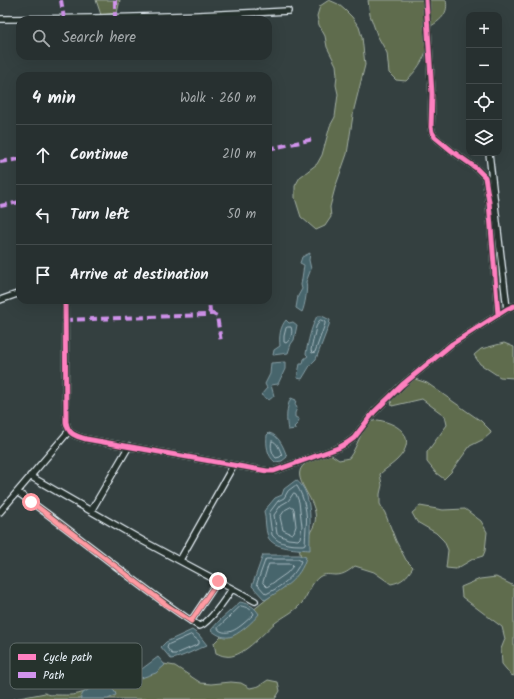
<!DOCTYPE html>
<meta charset="utf-8">
<style>
body{margin:0;font-family:Kalam,sans-serif;background:#2f3838;color:#f1f3f6}
.controls{position:absolute;right:12px;top:12px;display:grid;overflow:hidden;border-radius:8px;box-shadow:0 4px 16px #0002}
.controls button{width:36px;height:36px;display:grid;place-items:center;padding:0;border:0;border-bottom:1px solid #434b4c;background:#273030;color:#f1f3f6;font:20px sans-serif}
.stop{position:absolute;width:12px;height:12px;margin:-9px;border:3px solid #ff9aa2;border-radius:50%;background:#fff}
.stop.end{background:#ff9aa2;border-color:#fff;box-shadow:0 1px 4px #0008}
.list{margin:0;padding:0;list-style:none}
h2{display:flex;justify-content:space-between;align-items:center;height:52px;margin:0;padding:0 16px;font-size:17px}
h2 small{font-size:13px;font-weight:400;color:#a4a9ab}
.list li{display:grid;grid-template-columns:26px 1fr auto;gap:12px;align-items:center;box-sizing:border-box;height:60px;padding:0 16px;border-top:1px solid #434b4c}
.list b{display:block;font-size:15px;white-space:nowrap}
.list em{font-size:13px;font-style:normal;color:#a4a9ab}
.icon{flex:none;width:22px;height:22px;fill:none;stroke:currentColor;stroke-width:2;stroke-linecap:round;stroke-linejoin:round}
.map{position:relative;flex:none;width:514px;height:699px;overflow:hidden}
.search{position:absolute;background:#273030;box-shadow:0 4px 16px #0002;left:16px;top:16px;width:256px;height:44px;display:flex;align-items:center;gap:10px;box-sizing:border-box;padding:0 14px;border-radius:12px;color:#a4a9ab;font-size:15px}
.panel{position:absolute;background:#273030;box-shadow:0 4px 16px #0002;left:16px;top:72px;width:256px;height:232px;border-radius:12px}
.map>svg:first-child{display:block}
.green{fill:#5e6c4d;stroke:#a3aea2}
.water{fill:#46656c;stroke:#879da4}
.lines{fill:none;stroke-linecap:round;stroke-linejoin:round}
.shore{stroke:#a7b9c0;stroke-width:1}
.street-casing{stroke:#e8f1f8;stroke-width:8}
.street{stroke:#26332d;stroke-width:5.5}
.quiet{stroke:#d193ec;stroke-width:4;stroke-dasharray:8 4;stroke-linecap:butt}
.cycleway-casing{stroke:#26332d;stroke-width:8}
.cycleway{stroke:#ff80c0;stroke-width:5}
.route{stroke:#ff9aa2;stroke-width:5}
.key{fill:#26332d;stroke:#606c6a;stroke-width:1}
.key-label{font-size:11px;fill:#e8f1f8}
</style>
<div class="map">
<svg width="514" height="699" viewBox="0 0 514 699">
<rect width="100%" height="100%" fill="#344040"/>
<filter id="ink" filterUnits="userSpaceOnUse"><feTurbulence type="fractalNoise" baseFrequency=".025" numOctaves="2"/><feDisplacementMap in="SourceGraphic" scale="8" xChannelSelector="R" yChannelSelector="G"/><feConvolveMatrix kernelMatrix="1 2 1 2 8 2 1 2 1" color-interpolation-filters="sRGB"/></filter>
<g filter="url(#ink)">
<path class="green" d="M96,0H120L117,13L101,15Z
M329,0L338,4L345,10L352,17L359,27L362,37L365,65L354,109L347,154L335,188L330,207L331,217L325,226L316,230L301,217L295,198V186L300,177L317,164L322,155L330,126L335,117L338,94L336,85L337,75L336,65L327,47L325,36L319,25L317,16L320,6Z
M368,0H446C449,13 441,20 431,26C428,51 424,63 406,81L396,80L389,73L387,53L377,35L370,15Z
M504,343L514,347V378L500,377L480,364L474,355L481,349Z
M415,379L427,383L468,412L481,421L490,430L491,433L484,439L470,446L451,472L444,479L436,473L427,462V452L447,425L445,416L422,399L392,406L390,396L404,381Z
M378,420C401,424 418,439 397,460C392,465 385,469 380,474L382,485L380,494V504L385,513L396,541L406,560L413,567C407,577 402,582 391,584L374,572L355,566C350,570 344,575 336,575C330,575 325,573 319,577C311,583 308,595 302,603C294,612 284,616 275,623C263,633 241,660 225,656C222,656 219,654 216,653L214,643L223,634L277,591L301,558L299,548C304,540 313,531 315,522C321,493 268,468 330,454L339,460L349,458C357,447 360,433 369,422Z
M420,506L443,510L465,509L481,521L487,532L485,551L483,556L473,559L456,569L446,568L448,550L444,541L436,533L417,522L412,513Z
M496,577L514,586V676L511,675L502,664L501,649L505,639L502,627L462,597L461,587L480,579Z
M164,664L175,666L201,683L211,684L231,682L241,683L250,688L259,686L268,680L278,682L280,691L275,699H14L45,693C49,696 52,694 57,695C71,695 74,696 87,691L88,669L101,666L124,675H134Z"/>
<path class="water" d="M310,253L309,260L311,269L306,282C308,287 305,306 302,312L296,308L298,296L302,289L301,285L304,265L300,263L302,257Z
M317,316H322L330,320L329,325L316,359L311,364L302,379L297,378L300,364H303L304,359L308,356L306,354C308,341 311,328 317,316Z
M286,320L289,323L293,322L297,325L294,340L291,344L288,353L273,355L274,350L280,346C279,337 280,327 286,320Z
M285,362V369L278,384L271,385L274,396L269,400L261,395L267,388L265,384L270,374L271,363Z
M291,398L296,400L295,404L297,408L295,413V417L299,419L298,423L294,427L296,429L288,430C286,421 286,407 291,398Z
M269,433C279,435 284,448 287,457L282,461L275,462C267,456 266,444 267,435Z
M296,480C315,493 309,530 310,550C299,549 273,549 268,537C265,529 266,519 264,511L275,498L282,495L284,489Z
M263,555H299L306,557C301,579 282,589 265,600L252,586Z
M240,602C249,604 254,606 259,614C254,621 237,636 229,637C222,638 216,634 211,630L220,620Z
M192,630L199,635L207,645C197,649 181,658 171,659L161,647L166,642Z
M158,657L165,665L156,673L132,681L131,677Z
M96,685L105,688L109,686L115,692L116,695L108,699H80L83,693Z"/>
<g class="lines">
<path class="shore" d="M321,320L325,322V324L315,352L312,353L311,350L316,327L319,321Z
M288,327H291C293,332 291,340 286,343L284,342V336L286,328Z
M272,441C277,441 280,450 282,455L280,457L276,458C272,454 270,446 272,441Z
M295,486H297C304,497 308,514 306,527C306,533 305,538 305,544L303,545C293,545 279,545 272,535L269,513L278,501L284,498L288,491Z
M294,493L296,494L299,502L302,526L300,538L298,540L288,539L277,534L274,515L281,505L288,501Z
M291,507L294,509L296,526L294,532L292,534L283,530L280,517L285,510Z
M266,559H298L301,561C296,576 279,588 266,594L257,584Z
M269,564H291L293,566L287,573L267,587L263,583Z
M241,606C246,607 252,609 254,614L252,616C244,623 230,638 219,630L218,628Z
M191,635L199,641V644L176,654H172L167,648L168,645Z"/>
<defs>
<path id="street" d="M426,0L432,94L431,127L432,132L435,137L452,151L476,168L485,177L489,202L498,314
M0,19C96,19 192,16 288,11
M489,153L507,309
M0,300L20,293
M65,300L66,422C68,434 75,436 86,439L267,471H274L338,448L347,443L354,438L374,412L402,385L452,344L507,309L514,306
M30,476L143,541L255,601
M17,492C76,533 131,581 191,621L218,581
M91,511L129,446
M0,512L69,431
M180,560L233,466
M191,621L199,626C209,624 226,598 232,589"/>
</defs>
<use href="#street" class="street-casing"/>
<use href="#street" class="street"/>
<path class="quiet" d="M61,0L64,19
M115,0V18
M268,149L314,139
M0,162L20,159
M0,206L20,202
M209,314H213L217,316L221,342
M65,320L206,315L210,312L209,300"/>
<defs>
<path id="cycleway" d="M426,0L432,94L431,127L432,132L435,137L452,151L476,168L485,177L489,202L498,314
M65,300L66,422C68,434 75,436 86,439L267,471H274L338,448L347,443L354,438L374,412L402,385L452,344L507,309L514,306"/>
</defs>
<use href="#cycleway" class="cycleway-casing"/>
<use href="#cycleway" class="cycleway"/>
</g>
</g>
<g class="lines" filter="url(#ink)">
<path class="route" d="M31,502L168,606L191,621L218,581"/>
</g>
<rect x="10" y="643" width="132" height="46" rx="6" class="key"/>
<rect x="18" y="654" width="18" height="6" fill="#ff80c0"/>
<rect x="18" y="672" width="18" height="6" fill="#d193ec"/>
<g class="key-label">
<text x="43" y="661">Cycle path</text>
<text x="43" y="679">Path</text>
</g>
</svg>
<div class="controls">
<button>+</button>
<button>−</button>
<button><svg class="icon" aria-label="locate" viewBox="0 0 24 24"><circle cx="12" cy="12" r="6"/><path d="M12 2v4M12 18v4M2 12h4M18 12h4"/></svg></button>
<button><svg class="icon" aria-label="layers" viewBox="0 0 24 24"><path d="M12 4l9 5-9 5-9-5zM3 14l9 5 9-5"/></svg></button>
</div>
<div class="stop" style="left:31px;top:502px"></div>
<div class="stop end" style="left:218px;top:581px"></div>
<div class="search"><svg class="icon" aria-label="search" viewBox="0 0 24 24"><circle cx="10" cy="10" r="6"/><path d="M15 15l6 6"/></svg>Search here</div>
<section class="panel">
<h2>4 min<small>Walk · 260 m</small></h2>
<ul class="list">
<li><svg class="icon" aria-label="ahead" viewBox="0 0 24 24"><path d="M12 20V5M6 11l6-6 6 6"/></svg><div><b>Continue</b></div><em>210 m</em></li>
<li><svg class="icon" aria-label="left" viewBox="0 0 24 24"><path d="M17 20v-9H6M10 6l-5 5 5 5"/></svg><div><b>Turn left</b></div><em>50 m</em></li>
<li><svg class="icon" aria-label="arrive" viewBox="0 0 24 24"><path d="M6 21V4h12l-3 4 3 4H6"/></svg><div><b>Arrive at destination</b></div></li>
</ul>
</section>
</div>
